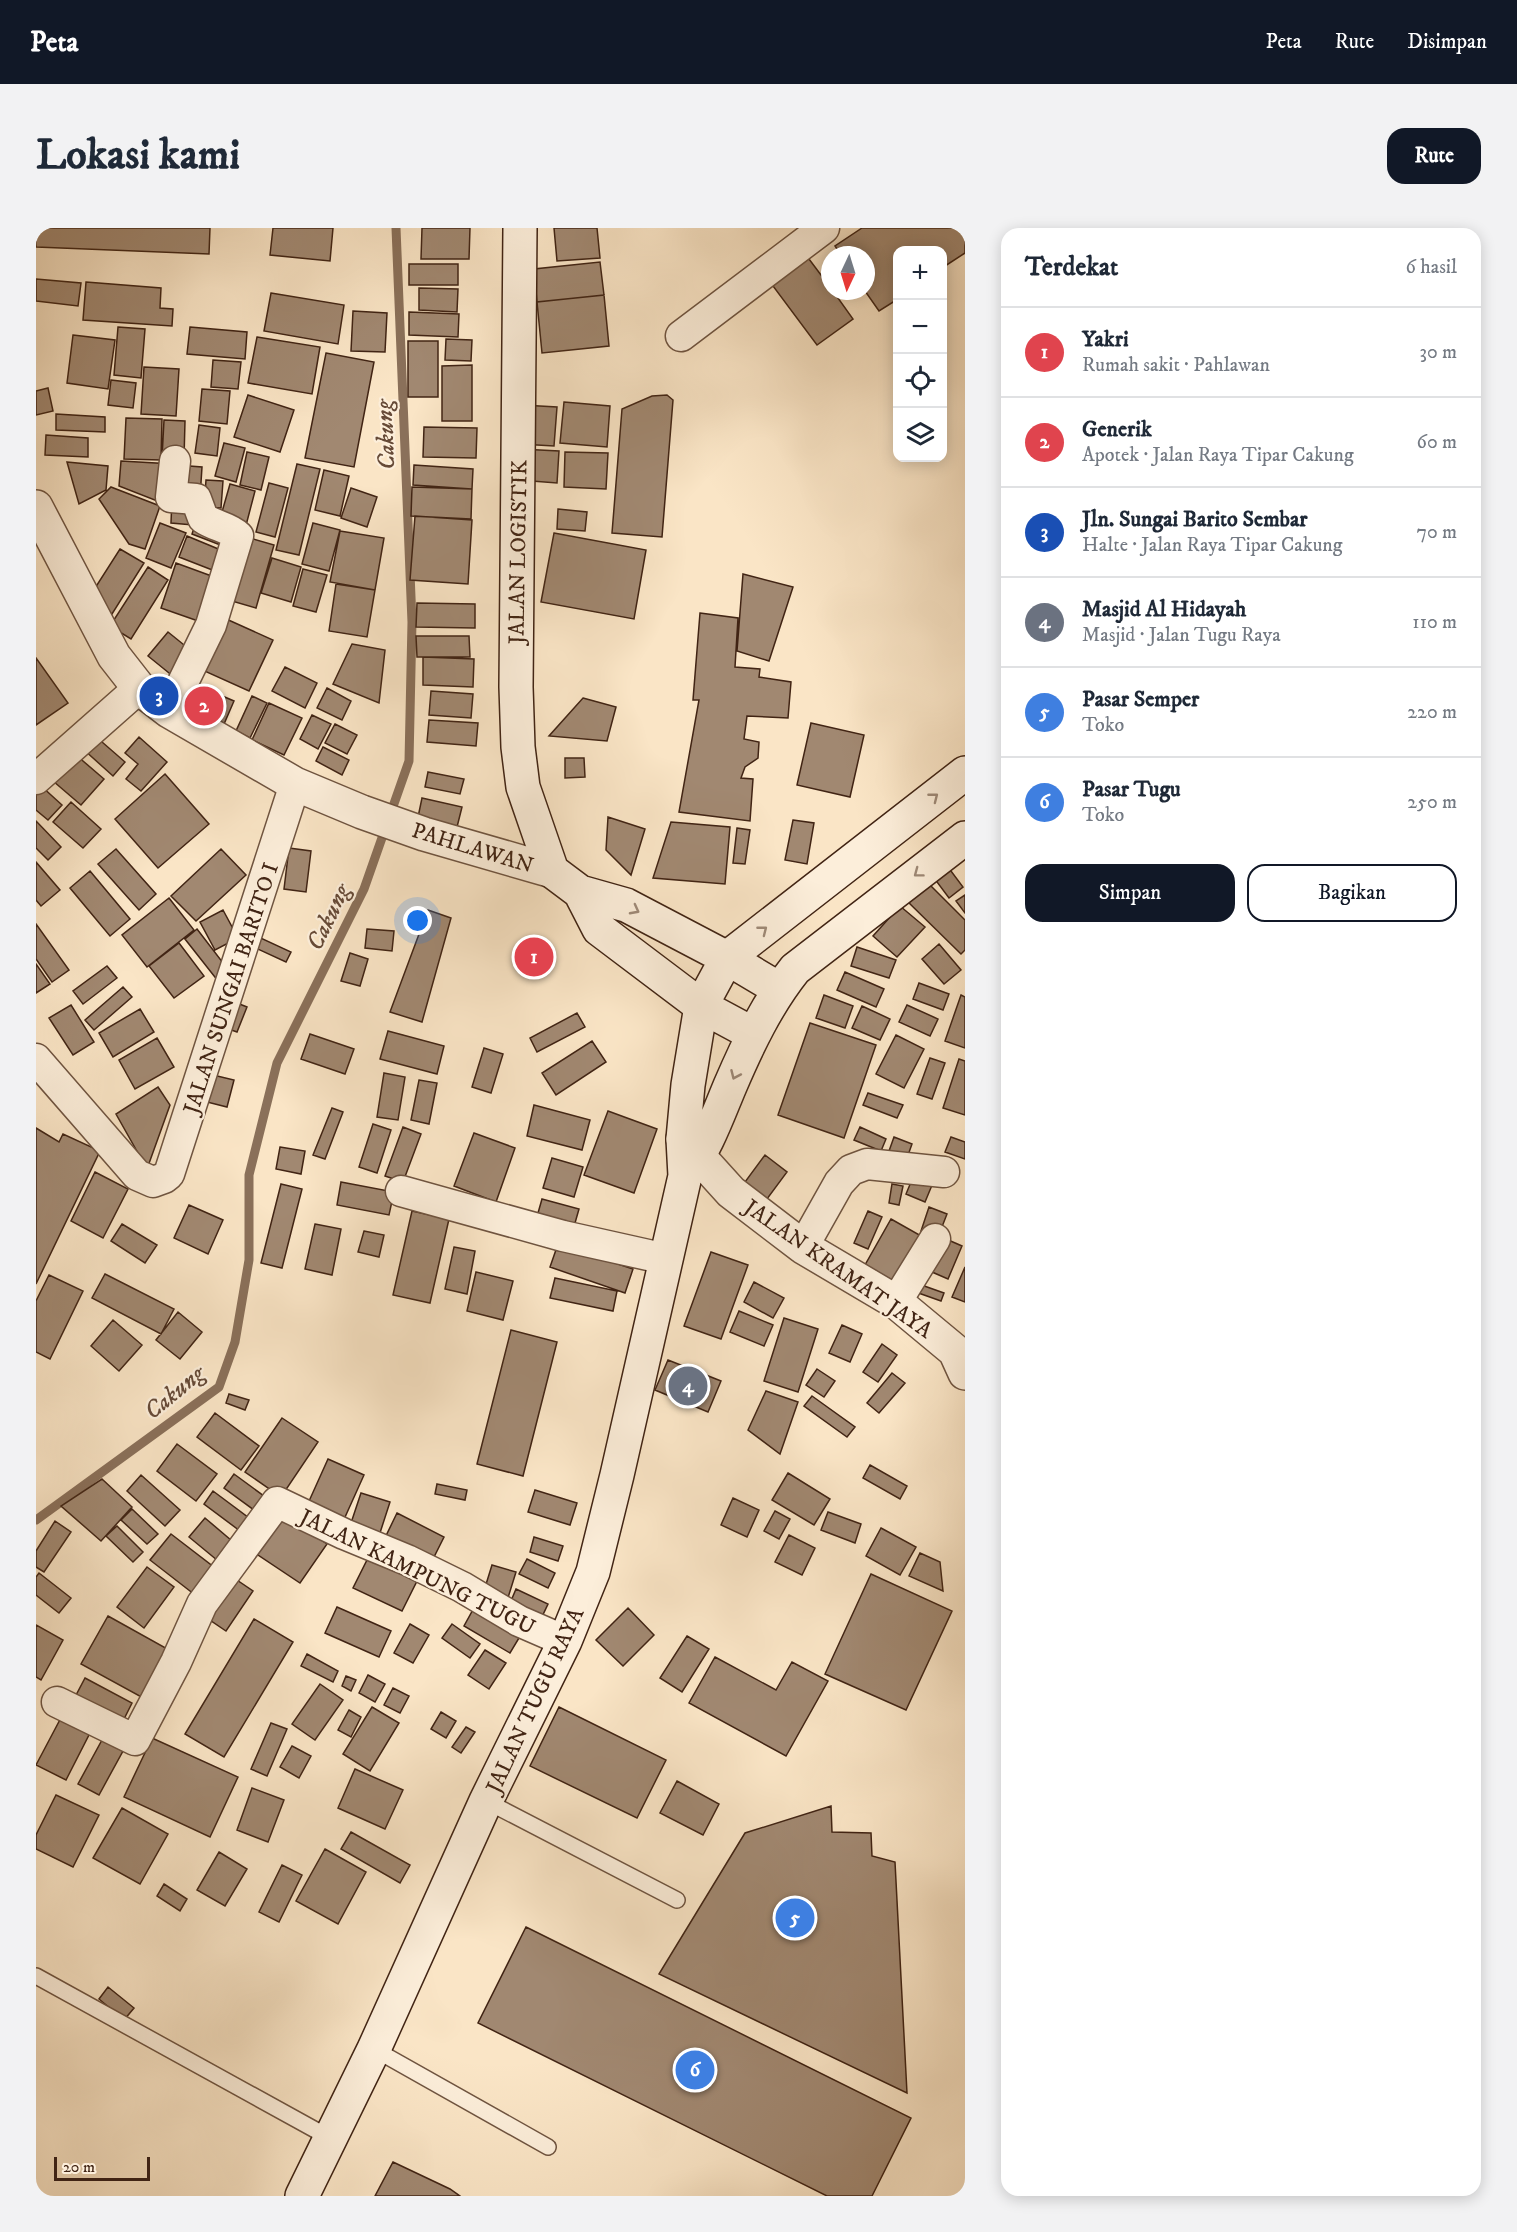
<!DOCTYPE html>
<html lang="id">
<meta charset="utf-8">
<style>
body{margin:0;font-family:"IM FELL DW Pica",serif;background:#f2f2f3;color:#1f2937}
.controls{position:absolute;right:18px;top:18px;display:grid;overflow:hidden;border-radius:12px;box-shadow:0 3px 15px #0003}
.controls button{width:54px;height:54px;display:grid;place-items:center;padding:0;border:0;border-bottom:2px solid #e0e1e3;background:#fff;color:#1f2937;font:30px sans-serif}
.compass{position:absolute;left:785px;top:18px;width:54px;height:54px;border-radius:50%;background:#fff;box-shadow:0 3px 15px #0003;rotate:184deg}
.scale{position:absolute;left:18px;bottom:15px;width:96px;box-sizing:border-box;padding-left:6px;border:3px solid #412414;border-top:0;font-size:16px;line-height:21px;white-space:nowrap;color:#412414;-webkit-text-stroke:4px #fceeda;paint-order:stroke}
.you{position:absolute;left:382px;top:693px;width:21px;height:21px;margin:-15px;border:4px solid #fff;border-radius:50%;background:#1a73e8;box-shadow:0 0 0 9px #1a73e833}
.badge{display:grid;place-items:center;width:39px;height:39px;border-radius:50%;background:#111827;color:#fff;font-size:20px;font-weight:700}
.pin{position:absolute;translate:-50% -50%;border:3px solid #fff;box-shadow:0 2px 6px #0006}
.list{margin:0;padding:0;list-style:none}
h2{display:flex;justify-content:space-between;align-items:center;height:78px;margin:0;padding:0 24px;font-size:26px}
h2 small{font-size:20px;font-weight:400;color:#747a83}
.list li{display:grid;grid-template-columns:39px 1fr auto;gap:18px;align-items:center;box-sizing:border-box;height:90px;padding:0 24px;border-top:2px solid #e0e1e3}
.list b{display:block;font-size:22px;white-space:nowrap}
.list p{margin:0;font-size:20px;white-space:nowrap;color:#747a83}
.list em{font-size:20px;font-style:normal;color:#747a83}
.actions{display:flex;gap:12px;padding:18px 24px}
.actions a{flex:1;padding:14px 0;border:2px solid #111827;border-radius:18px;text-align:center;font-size:21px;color:#111827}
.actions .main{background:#111827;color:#fff}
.icon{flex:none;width:33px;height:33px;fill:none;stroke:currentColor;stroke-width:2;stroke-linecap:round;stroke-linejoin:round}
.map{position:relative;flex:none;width:929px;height:1968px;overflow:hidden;border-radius:18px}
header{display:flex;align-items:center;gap:36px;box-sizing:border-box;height:84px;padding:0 30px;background:#111827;color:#fff}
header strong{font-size:28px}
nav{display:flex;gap:33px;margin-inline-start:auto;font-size:21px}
.intro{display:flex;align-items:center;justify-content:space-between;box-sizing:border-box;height:144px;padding:0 36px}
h1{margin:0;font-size:42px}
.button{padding:15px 27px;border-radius:18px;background:#111827;color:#fff;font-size:21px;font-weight:700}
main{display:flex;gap:36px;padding:0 36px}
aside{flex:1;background:#fff;border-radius:18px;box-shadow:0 3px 15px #0003}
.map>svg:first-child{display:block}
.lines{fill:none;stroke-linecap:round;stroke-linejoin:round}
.stream{stroke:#8a705a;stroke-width:9}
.building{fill:#a18871;stroke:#412414;stroke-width:1.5}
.service-casing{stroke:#6f5440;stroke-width:18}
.minor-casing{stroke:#6f5440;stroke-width:33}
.tertiary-casing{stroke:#6f5440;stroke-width:36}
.secondary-casing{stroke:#412414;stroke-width:36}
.service{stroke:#fceeda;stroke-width:15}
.minor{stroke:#fceeda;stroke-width:30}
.tertiary{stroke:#fceeda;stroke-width:33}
.secondary{stroke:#fceeda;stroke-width:33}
.oneway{stroke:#9e8977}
.labels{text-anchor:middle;stroke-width:4.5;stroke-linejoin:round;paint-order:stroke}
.street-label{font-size:22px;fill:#412414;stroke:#fceeda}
.water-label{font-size:24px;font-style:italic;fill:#664a37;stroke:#fceeda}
</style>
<header>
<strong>Peta</strong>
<nav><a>Peta</a><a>Rute</a><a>Disimpan</a></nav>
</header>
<div class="intro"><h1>Lokasi kami</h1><a class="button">Rute</a></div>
<main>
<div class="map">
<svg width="929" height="1968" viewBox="0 0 929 1968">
<rect width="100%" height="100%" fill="#fae5c6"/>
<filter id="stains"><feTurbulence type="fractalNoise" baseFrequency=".00333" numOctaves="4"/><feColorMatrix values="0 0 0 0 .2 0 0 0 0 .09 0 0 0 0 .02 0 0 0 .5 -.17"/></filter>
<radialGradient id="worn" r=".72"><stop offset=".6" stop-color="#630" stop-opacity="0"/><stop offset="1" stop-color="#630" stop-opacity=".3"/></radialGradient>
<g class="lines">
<path class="stream" d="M0,1292L183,1159L199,1114L213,1032V947L241,835L328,661L373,533L376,394L360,0"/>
</g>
<path class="building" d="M0,0H174L173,26L0,19Z
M237,0H297L294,33L234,27Z
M386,0H434L433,31H385Z
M518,0H561L564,30L521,33Z
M826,0H929V25L906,40V22H862V71L843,83L829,63L830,27H805L799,18Z
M770,27L794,59V63H797L817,91L781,117L734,54Z
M564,34L568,67L501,74L498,41Z
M373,36H422V57H373Z
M0,51L45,55L42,78L0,73Z
M50,54L125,60L124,80L137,81L136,98L47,92Z
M383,60L422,61L421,84L383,82Z
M235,65L308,77L302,116L228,103Z
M568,67L573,118L506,125L501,74Z
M317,83L351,85L349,124L315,123Z
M373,84L423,86L422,109L373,107Z
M82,99L109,101L105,150L78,147Z
M154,99L211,104L209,131L151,126Z
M37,107L79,112L72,161L31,155Z
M221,109L284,119L276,166L212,155Z
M410,111L436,112L435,133L409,132Z
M372,113H402V169H372Z
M290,125L338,134L318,239L269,230Z
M177,132L205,134L202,161L175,159Z
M436,137V193H406V138Z
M108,139L143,141L140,188L105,186Z
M75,152L100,155L97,180L72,177Z
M12,160L17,183L0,187V163Z
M166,161L194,163L191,196L163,193Z
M212,167L258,182L244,224L198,209Z
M631,167L637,172L626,309L576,305L586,181L616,168Z
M528,174L574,178L571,219L524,215Z
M486,177L521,179L518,218L484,216Z
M20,186L69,189V204L20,202Z
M90,190L126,191L125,232L88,231Z
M128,192L149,193L148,231L126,230Z
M163,197L184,200L181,228L159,225Z
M388,199L441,200L440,230L387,229Z
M10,207L52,210V229L9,227Z
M188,215L209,220L200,254L179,248Z
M484,221L523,223L521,255L483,252Z
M211,224L233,229L225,262L204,257Z
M529,224L572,225L570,261L528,259Z
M85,233L137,236L134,278L83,258Z
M31,234L72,238L70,262L43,276Z
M261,236L284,241L263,327L240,322Z
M140,237L166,239L164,270L138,268Z
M378,237L437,241L436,261L377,257Z
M288,242L313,248L304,288L279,282Z
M170,252L187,253L185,280L168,279Z
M233,255L252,260L239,309L220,304Z
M194,256L219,263L208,305L182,298Z
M75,259L124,278L109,321L93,316L63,271Z
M376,259L436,261L435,291L375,288Z
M315,260L341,269L331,299L305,290Z
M136,270L159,273L157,297L135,295Z
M522,281L551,284L549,303L521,301Z
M379,288L436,292L432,356L374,352Z
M161,291L193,304L187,318L156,306Z
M124,295L150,305L135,340L110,330Z
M277,295L304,302L293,343L266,336Z
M304,303L348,310L339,362L294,354Z
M518,305L610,322L598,391L505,374Z
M151,308L192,325L184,345L143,329Z
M207,308L238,317L220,380L189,371Z
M84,321L108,335L76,386L52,371Z
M236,330L265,339L255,374L225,365Z
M140,335L181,350L165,394L125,380Z
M112,339L132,352L95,411L74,398Z
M267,341L291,347L280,384L257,378Z
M707,346L757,359L733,433L701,423Z
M300,356L339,362L331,409L293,403Z
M381,375L439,376V400L380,399Z
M664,385L702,390L699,439L724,441L723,449L755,454L752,490L711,488L708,511L723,514L722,530L709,539L705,550L717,551L714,593L643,584L663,472H657Z
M188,390L237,412L213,463L164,441Z
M132,404L158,425L138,449L112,428Z
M380,408H433L434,429H381Z
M316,416L349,422L343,475L297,456Z
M387,429L438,431L437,459L387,457Z
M0,430L32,475L0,497Z
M249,439L281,455L269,480L236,463Z
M151,453L198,473L185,503L138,483Z
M291,460L315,473L306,492L281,480Z
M395,463L437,466L435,490L393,487Z
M216,468L231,475L214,510L200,503Z
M547,470L580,479L571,513L513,508Z
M233,475L266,490L248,527L216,512Z
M276,487L295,496L282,521L264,511Z
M393,492L442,495L440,518L391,514Z
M775,495L828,507L814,569L761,557Z
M299,496L321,507L311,526L289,515Z
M58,507L89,534L77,548L47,521Z
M103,509L131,534L105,563L90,551L102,536L89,525Z
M287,519L313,532L306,547L280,533Z
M40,527L68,551L45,577L17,553Z
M529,530H548L549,549L529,550Z
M392,544L428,551L424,566L389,559Z
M129,546L173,596L122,640L79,591Z
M4,557L26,577L12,592L0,582V561Z
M386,570L426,579L420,603L381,594Z
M35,574L65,601L47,620L17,594Z
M572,589L609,601L595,647L570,622Z
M757,592L778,595L771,636L749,632Z
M0,593L25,619L12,632L0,620Z
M635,594L694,599L689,656L617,650Z
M701,600L714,602L709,636L697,635Z
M253,620L275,623L270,664L248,661Z
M80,621L120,666L103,682L62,636Z
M185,621L210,647L160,693L135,668Z
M0,634L24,662L5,678L0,672Z
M909,635L927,659L913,670L895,646Z
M54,643L94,691L74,708L34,660Z
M889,652L929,692V722L925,726L869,671Z
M929,667V685L920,673Z
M133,670L158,702L111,739L86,707Z
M864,678L889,699L861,729L837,708Z
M187,682L202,710L179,722L164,694Z
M392,682L415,690L386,794L354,784Z
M0,696L33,742L16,754L0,731Z
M161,701L194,744L182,753L149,711Z
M331,701L358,703L356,723L329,720Z
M218,707L255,724L250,734L213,717Z
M143,715L168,748L138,770L113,738Z
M903,716L925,742L908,756L886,731Z
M821,719L860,732L853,750L815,738Z
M314,725L332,731L324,758L305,753Z
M0,736L14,756L0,765Z
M71,738L81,750L47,776L37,763Z
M809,744L848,761L840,779L801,762Z
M883,755L913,766L907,782L877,771Z
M87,759L96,769L58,802L49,792Z
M788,767L817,778L809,800L780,790Z
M925,767L929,769V820L909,813Z
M201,775L211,779L201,804L190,800Z
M35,777L58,814L37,827L13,790Z
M871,777L902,791L894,808L863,794Z
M826,778L854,791L844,812L816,800Z
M104,781L118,804L77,829L63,805Z
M541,785L549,799L501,824L494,810Z
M774,795L840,817L808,910L742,887Z
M352,803L408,818L401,846L344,831Z
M274,806L318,821L309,846L265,831Z
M860,807L888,821L868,860L840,846Z
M121,810L138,839L99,861L83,832Z
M556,813L570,834L520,867L506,845Z
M448,820L467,826L455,865L436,859Z
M894,830L909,835L896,871L881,866Z
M923,831L929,833V887L907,880Z
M348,845L369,849L362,892L341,889Z
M177,847L198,852L191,879L171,874Z
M383,852L401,855L393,896L375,892Z
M122,859L134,877L111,941L80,886Z
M832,865L867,877L861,890L827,877Z
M498,877L554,892L546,922L491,908Z
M296,880L307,884L289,931L277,927Z
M572,883L621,901L598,965L548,947Z
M337,896L355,902L341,945L323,939Z
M367,899L385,906L367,954L349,948Z
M824,899L850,911L845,923L818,912Z
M0,900L23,914L27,906L64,923L0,1056Z
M438,905L479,920L460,974L418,958Z
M858,909L876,916L871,930L853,923Z
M915,909L929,914V931L909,924Z
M244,919L269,923L265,946L240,941Z
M729,927L751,944L728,975L706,958Z
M516,930L547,939L538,969L507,960Z
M880,942L899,950L889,974L870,966Z
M59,944L92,961L67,1010L35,993Z
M305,954L358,964L353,987L301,977Z
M245,956L266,961L246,1040L225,1035Z
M856,956L867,958L863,977L853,975Z
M506,971L543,981L537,1002L500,992Z
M153,977L187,992L172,1026L138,1010Z
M893,979L911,986L902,1009L885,1003Z
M376,983L413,991L394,1075L357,1067Z
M832,983L846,989L832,1021L818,1015Z
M855,991L887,1009L861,1055L829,1037Z
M86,996L121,1017L109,1035L75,1013Z
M279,996L305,1001L296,1047L269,1041Z
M328,1003L348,1007L343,1029L322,1024Z
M910,1011L926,1018L912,1051L896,1044Z
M522,1016L597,1041L589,1065L514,1039Z
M418,1019L439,1023L431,1066L409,1061Z
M675,1024L712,1037L685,1111L648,1098Z
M929,1039V1074L916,1069Z
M440,1044L477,1053L467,1092L431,1083Z
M69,1046L138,1081L125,1106L56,1070Z
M13,1047L47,1063L14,1131L0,1124V1073Z
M519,1050L581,1063L577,1083L514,1070Z
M718,1054L748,1070L737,1090L708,1074Z
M877,1054L908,1065L905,1073L874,1062Z
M703,1083L737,1097L728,1118L694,1104Z
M142,1084L166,1104L144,1131L120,1112Z
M748,1090L782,1101L762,1164L728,1153Z
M77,1092L106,1117L83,1143L55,1118Z
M806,1097L826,1106L814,1134L793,1125Z
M475,1102L521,1114L487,1248L441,1236Z
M846,1116L861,1127L842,1154L827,1144Z
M632,1132L685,1153L672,1184L619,1162Z
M781,1141L799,1153L788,1169L770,1157Z
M856,1145L869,1155L843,1185L831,1175Z
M730,1163L762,1174L744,1226L712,1202Z
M193,1166L213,1172L209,1182L190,1175Z
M776,1168L819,1199L811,1209L768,1178Z
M179,1185L223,1218L205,1242L161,1209Z
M246,1190L282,1214L245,1269L209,1244Z
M141,1216L181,1246L160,1273L121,1243Z
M292,1231L328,1247L305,1298L269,1282Z
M834,1237L871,1258L864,1271L827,1250Z
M752,1245L794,1271L778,1297L736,1272Z
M198,1246L232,1271L222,1285L188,1260Z
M105,1247L144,1282L129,1298L91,1263Z
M66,1251L96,1279L65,1313L25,1278Z
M401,1256L431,1262L429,1272L399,1266Z
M499,1262L541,1275L534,1297L492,1284Z
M177,1263L213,1290L204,1303L168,1276Z
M325,1265L354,1274L342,1311L313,1301Z
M697,1270L723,1282L711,1309L685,1297Z
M96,1281L122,1306L111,1316L85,1292Z
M244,1283L291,1316L264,1355L216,1323Z
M739,1283L754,1291L743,1311L728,1303Z
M792,1284L825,1296L819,1315L785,1302Z
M361,1285L408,1309L394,1337L347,1314Z
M169,1290L202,1318L187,1337L153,1309Z
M19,1293L35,1304L8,1344L0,1339V1323Z
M81,1298L107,1324L97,1334L70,1308Z
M845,1300L880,1319L864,1347L830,1328Z
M135,1306L183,1343L163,1370L114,1332Z
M753,1307L779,1320L766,1347L739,1334Z
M498,1309L527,1318L522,1333L494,1324Z
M884,1325L904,1334L907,1363L873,1348Z
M334,1326L383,1349L366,1383L317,1360Z
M491,1331L519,1345L512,1360L483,1346Z
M456,1337L480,1344L471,1373L447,1366Z
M111,1339L138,1359L108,1400L81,1379Z
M3,1345L35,1370L23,1385L0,1367V1349Z
M192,1346L217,1363L190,1403L165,1386Z
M835,1346L916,1383L870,1482L789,1446Z
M480,1361L512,1376L503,1395L472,1380Z
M439,1378L486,1405L474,1425L428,1398Z
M301,1379L355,1403L343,1429L289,1405Z
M592,1380L618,1407L587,1438L560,1412Z
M72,1388L135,1423L109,1471L45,1436Z
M218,1391L257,1414L188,1529L149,1506Z
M374,1396L393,1407L377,1435L358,1425Z
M416,1396L444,1416L434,1430L406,1410Z
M0,1397L27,1412L5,1452L0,1449Z
M651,1408L673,1421L646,1464L624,1450Z
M449,1422L470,1435L453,1461L432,1447Z
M271,1426L302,1443L297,1454L265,1438Z
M679,1429L740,1462L756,1434L792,1453L750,1528L653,1475Z
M332,1447L349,1456L339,1474L323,1465Z
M310,1448L320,1452L315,1463L306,1458Z
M49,1450L96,1475L86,1495L38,1471Z
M284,1456L307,1472L279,1512L256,1496Z
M357,1460L373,1468L364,1485L348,1477Z
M336,1479L363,1495L334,1543L307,1526Z
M523,1479L630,1532L601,1590L494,1538Z
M313,1482L325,1489L315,1509L302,1502Z
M405,1484L420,1493L410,1510L395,1501Z
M27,1486L56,1501L30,1552L0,1537Z
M235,1495L251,1501L231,1548L215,1541Z
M430,1499L439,1504L425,1525L416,1519Z
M116,1510L202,1549L174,1609L88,1569Z
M66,1512L87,1523L63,1567L42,1556Z
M256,1518L275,1528L263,1550L244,1539Z
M319,1541L367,1562L349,1601L302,1580Z
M641,1553L683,1576L667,1607L624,1585Z
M216,1560L248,1572L232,1614L201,1602Z
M20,1567L63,1587L37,1639L0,1621V1607Z
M795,1578L796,1604L835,1605L836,1628L859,1634L871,1865L623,1746L709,1605Z
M86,1580L132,1606L104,1656L57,1630Z
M315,1604L374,1637L364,1655L305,1621Z
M289,1621L330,1644L302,1696L260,1673Z
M183,1624L211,1641L189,1678L161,1662Z
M246,1637L266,1647L243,1694L223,1684Z
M128,1656L151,1671L144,1683L121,1668Z
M490,1699L875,1890L836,1968H791L442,1795Z
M72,1759L98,1780L88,1792L63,1771Z
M357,1934L414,1961L424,1968H339Z"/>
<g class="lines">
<defs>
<path id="service" d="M450,1573L641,1672
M0,1748L294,1910
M338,1821L512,1919"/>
<path id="minor" d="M645,108L788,0
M133,483L175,397L202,308C193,299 178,298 167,290L160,271L135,269L139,233
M0,551L103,460
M0,831L101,947L117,954L128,950L133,946L259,556
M365,963L527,1008L630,1031
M767,1019L803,955L815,942L831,936L908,944
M860,1074L899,1011
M21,1474L99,1512L140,1434L166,1376L241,1274L308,1306L371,1332L426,1359L483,1393L529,1413"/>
<path id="tertiary" d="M0,279L78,428L103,460L133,483L259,556L326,584L388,606L516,643
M647,911L695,964L767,1019L860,1074L919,1123L929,1145"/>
<path id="secondary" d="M484,0L480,459L482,519L487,559L516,643L544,664L590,677L691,730L743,761
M544,664L563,701L665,778L717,806
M649,948C670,921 681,889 694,858C712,816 731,776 759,741L929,610
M266,1968L338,1821L450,1573L529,1413L557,1344L581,1247L649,948L647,911L652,857L665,778L691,730L929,545"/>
</defs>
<use href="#service" class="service-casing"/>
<use href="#minor" class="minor-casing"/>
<use href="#tertiary" class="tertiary-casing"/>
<use href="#secondary" class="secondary-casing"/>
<use href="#service" class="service"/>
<use href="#minor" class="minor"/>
<use href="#tertiary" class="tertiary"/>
<use href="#secondary" class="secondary"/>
</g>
<defs><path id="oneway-chevron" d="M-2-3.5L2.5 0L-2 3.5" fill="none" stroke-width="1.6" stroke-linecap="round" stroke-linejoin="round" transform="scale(1.5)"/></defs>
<g class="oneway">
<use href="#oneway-chevron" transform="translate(898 569) rotate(-38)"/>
<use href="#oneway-chevron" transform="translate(882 645) rotate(143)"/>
<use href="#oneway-chevron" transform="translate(599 682) rotate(28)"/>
<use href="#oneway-chevron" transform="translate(727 702) rotate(-38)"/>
<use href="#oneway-chevron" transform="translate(699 847) rotate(114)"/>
</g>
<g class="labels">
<g class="street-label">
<text transform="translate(481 324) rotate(-89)" y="8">JALAN LOGISTIK</text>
<text transform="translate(437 619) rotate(17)" y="8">PAHLAWAN</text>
<text transform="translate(194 760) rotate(-72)" y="8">JALAN SUNGAI BARITO I</text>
<text transform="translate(803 1040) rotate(35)" y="8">JALAN KRAMAT JAYA</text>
<text transform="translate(382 1343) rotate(26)" y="8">JALAN KAMPUNG TUGU</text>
<text transform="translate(498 1472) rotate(-65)" y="8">JALAN TUGU RAYA</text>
</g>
<g class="water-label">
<text transform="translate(349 207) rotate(-92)" y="8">Cakung</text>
<text transform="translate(292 689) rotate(-64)" y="8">Cakung</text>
<text transform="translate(138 1164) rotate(-39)" y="8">Cakung</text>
</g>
</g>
<rect width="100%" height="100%" filter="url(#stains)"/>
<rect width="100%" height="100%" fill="url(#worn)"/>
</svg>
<div class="controls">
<button>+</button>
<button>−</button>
<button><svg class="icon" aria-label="locate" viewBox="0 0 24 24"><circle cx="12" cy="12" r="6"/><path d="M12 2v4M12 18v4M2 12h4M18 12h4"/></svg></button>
<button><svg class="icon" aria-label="layers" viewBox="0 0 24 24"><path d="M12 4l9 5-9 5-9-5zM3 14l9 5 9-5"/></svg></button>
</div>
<svg class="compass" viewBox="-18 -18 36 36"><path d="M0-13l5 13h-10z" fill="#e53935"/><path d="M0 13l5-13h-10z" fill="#747a83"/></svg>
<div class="scale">20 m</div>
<div class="you"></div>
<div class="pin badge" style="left:498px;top:729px;background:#e0444e">1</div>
<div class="pin badge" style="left:168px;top:478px;background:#e0444e">2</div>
<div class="pin badge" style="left:123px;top:468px;background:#1a4fb4">3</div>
<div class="pin badge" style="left:652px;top:1158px;background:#6b7280">4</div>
<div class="pin badge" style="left:759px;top:1690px;background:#3f7fe0">5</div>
<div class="pin badge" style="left:659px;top:1842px;background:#3f7fe0">6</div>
</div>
<aside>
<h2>Terdekat<small>6 hasil</small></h2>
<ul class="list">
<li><span class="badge" style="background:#e0444e">1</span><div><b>Yakri</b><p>Rumah sakit · Pahlawan</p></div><em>30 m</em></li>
<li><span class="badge" style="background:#e0444e">2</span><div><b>Generik</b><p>Apotek · Jalan Raya Tipar Cakung</p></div><em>60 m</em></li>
<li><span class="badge" style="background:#1a4fb4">3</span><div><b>Jln. Sungai Barito Sembar</b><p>Halte · Jalan Raya Tipar Cakung</p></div><em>70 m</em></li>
<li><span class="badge" style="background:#6b7280">4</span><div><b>Masjid Al Hidayah</b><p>Masjid · Jalan Tugu Raya</p></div><em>110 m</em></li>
<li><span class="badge" style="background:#3f7fe0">5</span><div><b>Pasar Semper</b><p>Toko</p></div><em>220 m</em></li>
<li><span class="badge" style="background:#3f7fe0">6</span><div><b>Pasar Tugu</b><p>Toko</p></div><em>250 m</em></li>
</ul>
<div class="actions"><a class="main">Simpan</a><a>Bagikan</a></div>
</aside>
</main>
